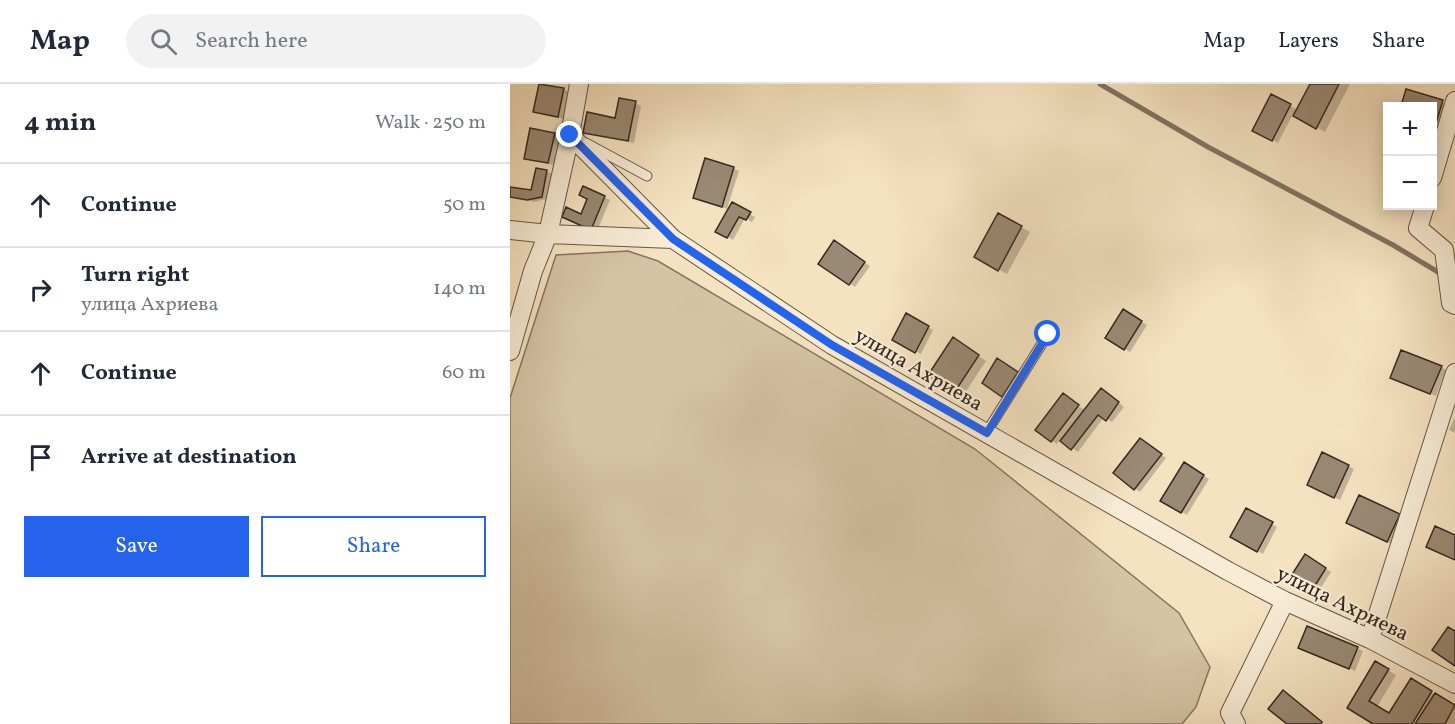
<!DOCTYPE html>
<meta charset="utf-8">
<style>
body{margin:0;font-family:Vollkorn,serif;background:#f2f2f3;color:#1f2937}
.controls{position:absolute;right:18px;top:18px;display:grid;overflow:hidden;border-radius:0px;box-shadow:0 3px 15px #0003}
.controls button{width:54px;height:54px;display:grid;place-items:center;padding:0;border:0;border-bottom:2px solid #e0e1e3;background:#fff;color:#1f2937;font:30px sans-serif}
.stop{position:absolute;width:18px;height:18px;margin:-14px;border:4px solid #2563eb;border-radius:50%;background:#fff}
.stop.end{background:#2563eb;border-color:#fff;box-shadow:0 2px 6px #0008}
.list{margin:0;padding:0;list-style:none}
h2{display:flex;justify-content:space-between;align-items:center;height:78px;margin:0;padding:0 24px;font-size:26px}
h2 small{font-size:20px;font-weight:400;color:#747a83}
.list li{display:grid;grid-template-columns:39px 1fr auto;gap:18px;align-items:center;box-sizing:border-box;height:84px;padding:0 24px;border-top:2px solid #e0e1e3}
.list b{display:block;font-size:22px;white-space:nowrap}
.list p{margin:0;font-size:20px;white-space:nowrap;color:#747a83}
.list em{font-size:20px;font-style:normal;color:#747a83}
.actions{display:flex;gap:12px;padding:18px 24px}
.actions a{flex:1;padding:14px 0;border:2px solid #2563eb;border-radius:0px;text-align:center;font-size:21px;color:#2563eb}
.actions .main{background:#2563eb;color:#fff}
.icon{flex:none;width:33px;height:33px;fill:none;stroke:currentColor;stroke-width:2;stroke-linecap:round;stroke-linejoin:round}
.map{position:relative;flex:none;width:945px;height:640px;overflow:hidden}
header{display:flex;align-items:center;gap:36px;box-sizing:border-box;height:84px;padding:0 30px;background:#fff;border-bottom:2px solid #e0e1e3}
header strong{font-size:28px}
nav{display:flex;gap:33px;margin-inline-start:auto;font-size:21px}
.search{width:420px;height:54px;background:#f2f2f3;display:flex;align-items:center;gap:15px;box-sizing:border-box;padding:0 21px;border-radius:33px;color:#747a83;font-size:22px}
main{display:flex}
aside{flex:1;background:#fff}
.map>svg:first-child{display:block}
.green{fill:#d5c3a5;stroke:#867663;stroke-width:1.5}
.shadow{fill:#0003}
.lines{fill:none;stroke-linecap:round;stroke-linejoin:round}
.stream{stroke:#827260;stroke-width:5}
.building{fill:#9a8974;stroke:#372921;stroke-width:1.5}
.service-casing{stroke:#665749;stroke-width:11}
.minor-casing{stroke:#665749;stroke-width:20}
.service{stroke:#f8ecd6;stroke-width:9}
.minor{stroke:#f8ecd6;stroke-width:18}
.route{stroke:#2563eb;stroke-width:8}
.labels{text-anchor:middle;stroke-width:4.5;stroke-linejoin:round;paint-order:stroke}
.street-label{font-size:21px;fill:#372921;stroke:#f8ecd6}
</style>
<header>
<strong>Map</strong>
<div class="search"><svg class="icon" aria-label="search" viewBox="0 0 24 24"><circle cx="10" cy="10" r="6"/><path d="M15 15l6 6"/></svg>Search here</div>
<nav><a>Map</a><a>Layers</a><a>Share</a></nav>
</header>
<main>
<aside>
<h2>4 min<small>Walk · 250 m</small></h2>
<ul class="list">
<li><svg class="icon" aria-label="ahead" viewBox="0 0 24 24"><path d="M12 20V5M6 11l6-6 6 6"/></svg><div><b>Continue</b></div><em>50 m</em></li>
<li><svg class="icon" aria-label="right" viewBox="0 0 24 24"><path d="M7 20v-9h11M14 6l5 5-5 5"/></svg><div><b>Turn right</b><p>улица Ахриева</p></div><em>140 m</em></li>
<li><svg class="icon" aria-label="ahead" viewBox="0 0 24 24"><path d="M12 20V5M6 11l6-6 6 6"/></svg><div><b>Continue</b></div><em>60 m</em></li>
<li><svg class="icon" aria-label="arrive" viewBox="0 0 24 24"><path d="M6 21V4h12l-3 4 3 4H6"/></svg><div><b>Arrive at destination</b></div></li>
</ul>
<div class="actions"><a class="main">Save</a><a>Share</a></div>
</aside>
<div class="map">
<svg width="945" height="640" viewBox="0 0 945 640">
<rect width="100%" height="100%" fill="#f5e2c0"/>
<filter id="stains"><feTurbulence type="fractalNoise" baseFrequency=".00333" numOctaves="4"/><feColorMatrix values="0 0 0 0 .2 0 0 0 0 .09 0 0 0 0 .02 0 0 0 .5 -.17"/></filter>
<radialGradient id="worn" r=".72"><stop offset=".6" stop-color="#630" stop-opacity="0"/><stop offset="1" stop-color="#630" stop-opacity=".3"/></radialGradient>
<path class="green" d="M118,167L148,177L465,365L669,529L700,583L686,623L672,640H0V314L46,171Z"/>
<path class="shadow" d="M30,0L54,5L59,9L54,35L30,30L25,27Z
M802,0H840L815,48L783,30L768,59L744,46L761,12L788,26Z
M897,7L938,21L929,51L922,49V22H892Z
M125,19L131,22L124,59L80,51L74,48L106,36Z
M44,50L50,53L44,81L22,77L16,74Z
M223,84L229,87L217,125L185,113Z
M36,87L42,90L37,115L24,118L0,112V104L22,108Z
M94,113L100,116L87,147L59,136L72,132L79,115Z
M222,120L245,133L242,138L235,134L223,156L207,147Z
M489,131L520,148L497,190L466,173Z
M330,162L360,182L345,203L310,180Z
M613,227L637,241L620,268L597,254Z
M397,232L423,246L411,270L384,256Z
M451,260L476,277L453,312L445,307Z
M488,276L513,292L498,314L474,299Z
M931,283L936,286L926,312L888,296Z
M597,309L614,323L602,338L594,333L568,368L550,355L547,360L542,357L561,318L577,327Z
M945,333V349L939,346Z
M636,359L656,374L630,408L605,389Z
M813,370L844,385L830,416L805,404Z
M674,380L699,395L677,431L652,416Z
M737,426L767,443L753,470L722,453Z
M889,432L897,437L886,462L846,444Z
M796,472L821,488L809,507L784,491Z
M847,564L853,567L845,587L795,566Z
M866,579L886,591L867,623L880,631L902,596L945,623V640H866L839,623Z"/>
<g class="lines">
<path class="stream" d="M590,0L698,63L883,161L933,191"/>
</g>
<path class="building" d="M29,0L54,4L48,33L23,28Z
M800,0H829L806,45L783,32Z
M896,5L933,16L923,49L922,22H891Z
M761,10L781,20L762,57L742,47Z
M109,14L126,17L118,57L73,49L77,28L105,34Z
M20,44L45,49L38,79L14,75Z
M195,74L224,83L212,123L183,114Z
M26,84L37,86L32,113L17,116L0,113V103L21,106Z
M73,102L95,112L81,146L52,133L56,123L71,130L77,115L69,111Z
M222,118L241,128L236,136L229,133L217,154L205,148Z
M488,129L512,142L488,187L464,173Z
M324,156L355,178L339,201L308,180Z
M613,225L632,237L614,266L595,254Z
M396,229L419,242L405,269L382,256Z
M443,253L469,271L444,309L418,291Z
M891,266L932,282L920,310L880,294Z
M487,274L508,288L492,313L472,299Z
M591,304L609,318L596,337L588,331L561,366L550,357Z
M553,309L569,321L541,358L525,346Z
M630,354L652,370L624,406L603,389Z
M812,368L839,381L824,414L797,401Z
M674,378L694,391L671,429L650,417Z
M849,411L890,430L877,458L836,439Z
M736,424L763,438L747,468L720,453Z
M925,442L945,451V476L916,463Z
M795,470L816,484L803,505L781,492Z
M797,542L848,563L839,585L788,564Z
M938,543L945,547V582L922,566Z
M865,577L879,585L859,617L879,629L901,594L922,607L902,640H863L837,624Z
M773,606L812,638L811,640H777L758,625Z
M925,609L945,621L935,640H905Z"/>
<g class="lines">
<defs>
<path id="service" d="M76,59L137,92
M476,349L538,250"/>
<path id="minor" d="M69,0L60,51L163,155
M922,94L945,17
M915,122L908,144L934,166L941,219L945,221
M0,146L38,150L163,155L322,261L718,487L775,517L860,555L945,600
M0,267L23,187L38,150L60,51
M860,555L945,289
M726,640L720,629L775,517"/>
</defs>
<use href="#service" class="service-casing"/>
<use href="#minor" class="minor-casing"/>
<use href="#service" class="service"/>
<use href="#minor" class="minor"/>
</g>
<g class="lines">
<path class="route" d="M60,51L163,155L322,261L477,349L538,250"/>
</g>
<g class="labels">
<g class="street-label">
<text transform="translate(409 285) rotate(30)" y="7">улица Ахриева</text>
<text transform="translate(833 519) rotate(26)" y="7">улица Ахриева</text>
</g>
</g>
<rect width="100%" height="100%" filter="url(#stains)"/>
<rect width="100%" height="100%" fill="url(#worn)"/>
</svg>
<div class="controls">
<button>+</button>
<button>−</button>
</div>
<div class="stop" style="left:538px;top:250px"></div>
<div class="stop end" style="left:60px;top:51px"></div>
</div>
</main>
